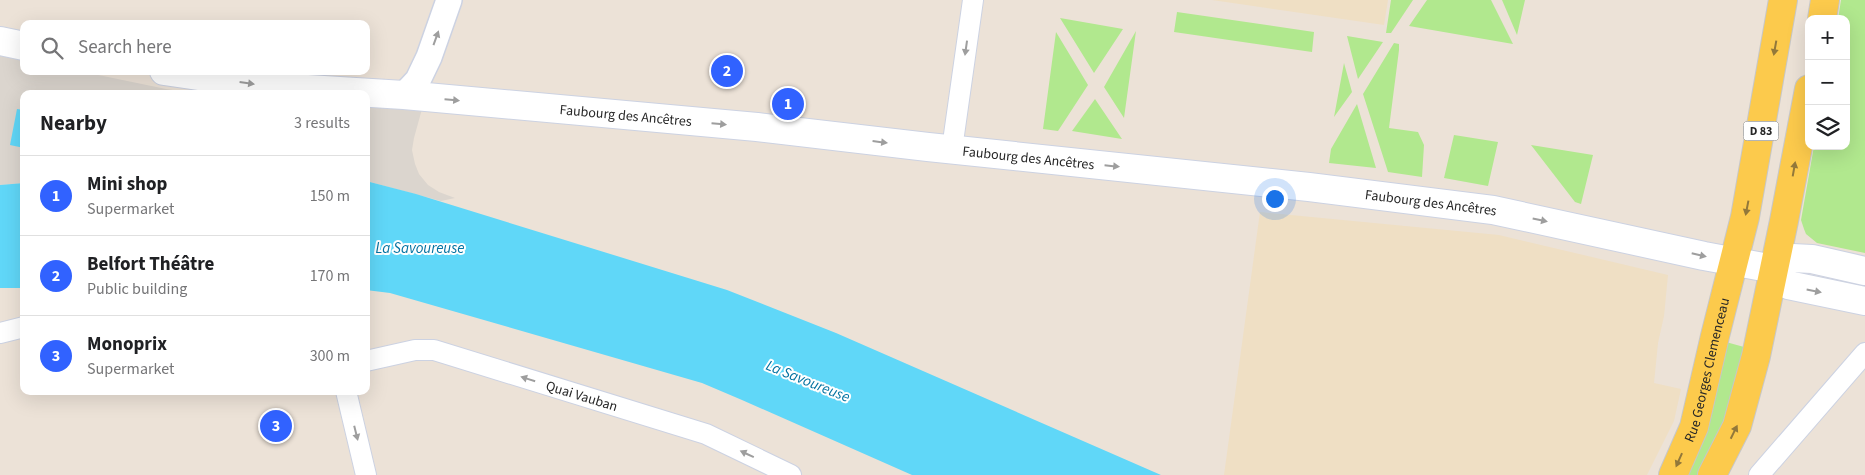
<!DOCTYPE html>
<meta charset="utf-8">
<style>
body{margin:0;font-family:"Source Sans 3",sans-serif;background:#f6f6f6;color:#202124}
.controls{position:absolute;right:15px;top:15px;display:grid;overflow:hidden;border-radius:10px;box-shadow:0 5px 20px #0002}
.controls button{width:45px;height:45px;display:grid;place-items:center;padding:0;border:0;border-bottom:1px solid #e0e0e0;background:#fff;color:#202124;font:25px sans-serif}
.you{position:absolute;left:1274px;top:198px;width:18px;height:18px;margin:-12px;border:4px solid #fff;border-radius:50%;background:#1a73e8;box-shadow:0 0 0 8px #1a73e833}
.badge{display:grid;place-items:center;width:32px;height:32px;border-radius:50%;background:#3162ff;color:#fff;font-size:16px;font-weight:700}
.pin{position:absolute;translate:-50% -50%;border:2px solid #fff;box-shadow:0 1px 5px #0006}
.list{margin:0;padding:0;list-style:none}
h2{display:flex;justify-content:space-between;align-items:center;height:65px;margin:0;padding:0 20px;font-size:21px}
h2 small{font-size:16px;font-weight:400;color:#757577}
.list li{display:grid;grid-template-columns:32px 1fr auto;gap:15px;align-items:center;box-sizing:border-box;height:80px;padding:0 20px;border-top:1px solid #e0e0e0}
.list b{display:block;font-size:19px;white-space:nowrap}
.list p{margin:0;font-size:16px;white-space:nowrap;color:#757577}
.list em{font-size:16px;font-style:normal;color:#757577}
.icon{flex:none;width:28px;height:28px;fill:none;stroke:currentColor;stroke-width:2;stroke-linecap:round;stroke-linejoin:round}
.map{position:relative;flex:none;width:1865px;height:475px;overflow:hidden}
.search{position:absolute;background:#fff;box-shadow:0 5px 20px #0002;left:20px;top:20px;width:350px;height:55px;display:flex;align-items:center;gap:12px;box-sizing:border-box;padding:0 18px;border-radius:10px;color:#757577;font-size:19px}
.panel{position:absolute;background:#fff;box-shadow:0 5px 20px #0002;left:20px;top:90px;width:350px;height:305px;border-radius:10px}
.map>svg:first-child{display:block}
.education{fill:#efdfc4}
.green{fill:#b1e88e}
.plaza{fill:#dbd5ce}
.water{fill:#60d7f8}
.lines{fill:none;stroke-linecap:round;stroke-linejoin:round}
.minor-casing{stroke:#ccd2e2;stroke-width:22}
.tertiary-casing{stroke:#ccd2e2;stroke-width:28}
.secondary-casing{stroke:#ccd2e2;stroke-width:30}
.primary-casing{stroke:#c7c7c7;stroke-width:30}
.minor{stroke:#fff;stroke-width:20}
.tertiary{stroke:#fff;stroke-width:25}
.secondary{stroke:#fff;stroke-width:28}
.primary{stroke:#fcca4c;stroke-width:28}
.oneway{fill:#9e9e9e}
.oneway2{fill:#92783a}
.labels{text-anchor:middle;stroke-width:4;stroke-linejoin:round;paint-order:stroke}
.shield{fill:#fff;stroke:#686868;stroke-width:1}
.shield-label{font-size:12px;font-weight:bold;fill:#272727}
.street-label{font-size:14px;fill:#272727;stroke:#fff}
.water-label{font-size:15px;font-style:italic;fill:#0272a1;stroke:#fff}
</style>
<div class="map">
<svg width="1865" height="475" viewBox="0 0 1865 475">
<rect width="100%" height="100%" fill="#ece2d7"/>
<path class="education" d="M1212,0H1388L1384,25Z
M1260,212L1499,235L1668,275L1664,316L1658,343L1654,383L1681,389L1674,421L1647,475H1224Z"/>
<path class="green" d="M1391,0H1413L1391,33H1386Z
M1427,0H1491L1513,44L1409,26Z
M1502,0H1525L1517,35Z
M1841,0H1865V253L1817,243L1806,234L1804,229L1801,220L1814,146H1846V19H1838Z
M1177,12L1314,32L1312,52L1174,32Z
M1060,18L1123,29L1094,73Z
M1136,31L1124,118L1104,87Z
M1056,32L1088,85L1058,131L1043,129Z
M1347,36L1383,42L1358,79Z
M1394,43L1399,44V50L1389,128L1418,132L1424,145L1422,177L1388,172L1363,94Z
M1344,63L1352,92L1334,117Z
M1095,99L1122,139L1072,131Z
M1357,104L1376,168L1329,163L1331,149Z
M1454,135L1498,142L1488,186L1444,178Z
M1531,145L1593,155L1581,204L1575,202Z
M1726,342L1744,347C1734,392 1722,435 1698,475H1686Z"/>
<path class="plaza" d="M0,55L24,60V71H79L166,89L200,94H24V183L0,185Z
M366,105L422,109L414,138L412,150L415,164L419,174L428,185L439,192L455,198L441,201L366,181Z"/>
<path class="water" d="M17,109L24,110V148L10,145Z
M366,181L416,194L727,290L836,333L1161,475H912L742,400L702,383L390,293L366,290Z
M24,183V288H0V185Z"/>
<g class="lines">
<defs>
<g id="minor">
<path d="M952,149L973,0"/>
<path d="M0,333L24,327"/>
<path id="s1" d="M366,361L415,350H434L706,434L791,475"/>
<path d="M346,391L366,475"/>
<path d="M1759,475L1865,353"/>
</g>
<path id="tertiary" d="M404,95L418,80L429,57L449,0"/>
<g id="secondary">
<path d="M0,41L24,46"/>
<path id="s2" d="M164,71L275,87L404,95L757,127L928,147L1309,187L1493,210L1704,256L1774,269L1788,285L1865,301"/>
<path d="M1774,269L1792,258L1812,259L1865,271"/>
</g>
<g id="primary">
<path d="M1822,19L1825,0"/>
<path id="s3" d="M1673,475L1694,427L1715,336L1745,217L1783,0"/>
<path d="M1712,475L1737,426L1756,356L1784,221L1809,89"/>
</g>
</defs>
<use href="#minor" class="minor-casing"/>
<use href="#tertiary" class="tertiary-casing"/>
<use href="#secondary" class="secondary-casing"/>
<use href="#primary" class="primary-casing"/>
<use href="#minor" class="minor"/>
<use href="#tertiary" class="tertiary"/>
<use href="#secondary" class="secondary"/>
<use href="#primary" class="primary"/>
</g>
<defs><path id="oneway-solid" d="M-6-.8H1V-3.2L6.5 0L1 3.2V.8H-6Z" transform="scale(1.25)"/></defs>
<g class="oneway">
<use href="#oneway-solid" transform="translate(436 38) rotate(-70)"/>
<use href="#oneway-solid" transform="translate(966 48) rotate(98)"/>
<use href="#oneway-solid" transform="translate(247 83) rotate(8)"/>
<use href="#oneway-solid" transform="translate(452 100) rotate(5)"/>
<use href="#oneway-solid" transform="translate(719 124) rotate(5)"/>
<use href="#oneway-solid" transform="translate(880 142) rotate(7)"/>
<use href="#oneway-solid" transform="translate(1112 166) rotate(6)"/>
<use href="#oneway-solid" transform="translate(1540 220) rotate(12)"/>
<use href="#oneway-solid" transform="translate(1699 255) rotate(13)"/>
<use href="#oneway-solid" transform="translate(1814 291) rotate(11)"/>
<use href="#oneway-solid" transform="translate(528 379) rotate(-163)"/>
<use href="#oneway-solid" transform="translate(356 433) rotate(76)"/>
<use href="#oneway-solid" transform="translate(747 454) rotate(-155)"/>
</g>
<g class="oneway2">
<use href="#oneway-solid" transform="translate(1775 48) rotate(100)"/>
<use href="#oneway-solid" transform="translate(1794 169) rotate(-80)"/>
<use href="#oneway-solid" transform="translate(1747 208) rotate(101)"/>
<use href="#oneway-solid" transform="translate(1734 432) rotate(-64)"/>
<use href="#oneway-solid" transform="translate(1679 460) rotate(114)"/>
</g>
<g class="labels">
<rect class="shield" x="1743.5" y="121.5" width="35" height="19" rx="4"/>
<g class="shield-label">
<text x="1761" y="135">D 83</text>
</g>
<g class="street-label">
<text dy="5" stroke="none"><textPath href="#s2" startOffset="464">Faubourg des Ancêtres</textPath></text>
<text dy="5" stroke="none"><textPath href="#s2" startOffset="869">Faubourg des Ancêtres</textPath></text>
<text dy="5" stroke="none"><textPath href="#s2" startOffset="1274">Faubourg des Ancêtres</textPath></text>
<text dy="5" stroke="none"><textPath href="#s3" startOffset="111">Rue Georges Clemenceau</textPath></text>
<text dy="5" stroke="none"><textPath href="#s1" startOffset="224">Quai Vauban</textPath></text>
</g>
<g class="water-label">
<text x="420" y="253">La Savoureuse</text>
<text transform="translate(808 381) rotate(22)" y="5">La Savoureuse</text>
</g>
</g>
</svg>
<div class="controls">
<button>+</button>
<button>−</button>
<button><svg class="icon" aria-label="layers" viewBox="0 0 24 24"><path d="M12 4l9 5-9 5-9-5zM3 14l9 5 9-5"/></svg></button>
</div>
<div class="you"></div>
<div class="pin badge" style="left:788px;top:104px">1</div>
<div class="pin badge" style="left:727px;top:71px">2</div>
<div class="pin badge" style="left:276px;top:426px">3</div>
<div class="search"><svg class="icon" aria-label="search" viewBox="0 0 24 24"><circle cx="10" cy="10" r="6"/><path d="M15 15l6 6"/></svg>Search here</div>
<section class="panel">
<h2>Nearby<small>3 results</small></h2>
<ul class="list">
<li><span class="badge">1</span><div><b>Mini shop</b><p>Supermarket</p></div><em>150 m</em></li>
<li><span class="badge">2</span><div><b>Belfort Théâtre</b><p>Public building</p></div><em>170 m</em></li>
<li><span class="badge">3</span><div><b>Monoprix</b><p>Supermarket</p></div><em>300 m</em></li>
</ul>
</section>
</div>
